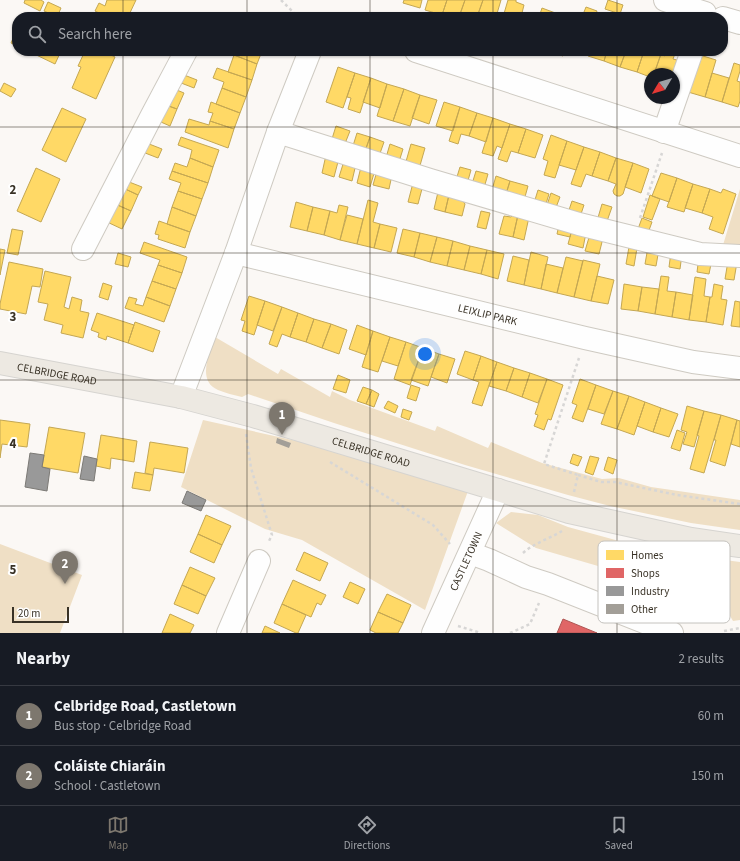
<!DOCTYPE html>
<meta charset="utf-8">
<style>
body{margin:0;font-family:"Source Sans 3",sans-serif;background:#242831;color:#f1f3f6}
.compass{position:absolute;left:644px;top:68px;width:36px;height:36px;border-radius:50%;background:#171b24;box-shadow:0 1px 3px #0004;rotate:232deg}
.scale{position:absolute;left:12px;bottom:10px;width:57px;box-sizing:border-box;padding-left:4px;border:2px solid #393226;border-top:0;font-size:11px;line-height:14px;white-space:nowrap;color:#393226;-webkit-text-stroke:3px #fff;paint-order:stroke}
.you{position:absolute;left:425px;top:354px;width:14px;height:14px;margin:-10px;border:3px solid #fff;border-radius:50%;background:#1a73e8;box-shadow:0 0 0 6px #1a73e833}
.badge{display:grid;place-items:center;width:26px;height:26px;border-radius:50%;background:#7d776e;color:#fff;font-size:13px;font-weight:700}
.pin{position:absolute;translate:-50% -33px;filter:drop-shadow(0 1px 2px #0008)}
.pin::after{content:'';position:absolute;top:21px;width:14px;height:12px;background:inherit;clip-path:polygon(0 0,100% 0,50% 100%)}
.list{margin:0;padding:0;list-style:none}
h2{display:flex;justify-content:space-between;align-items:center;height:52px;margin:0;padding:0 16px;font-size:17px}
h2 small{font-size:13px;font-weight:400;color:#9ea1a6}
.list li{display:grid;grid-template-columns:26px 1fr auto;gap:12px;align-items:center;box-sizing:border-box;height:60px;padding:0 16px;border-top:1px solid #363941}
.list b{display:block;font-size:15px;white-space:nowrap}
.list p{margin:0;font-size:13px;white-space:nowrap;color:#9ea1a6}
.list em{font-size:13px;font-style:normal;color:#9ea1a6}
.icon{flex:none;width:22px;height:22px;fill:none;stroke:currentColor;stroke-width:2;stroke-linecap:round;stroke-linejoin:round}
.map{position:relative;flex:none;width:740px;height:633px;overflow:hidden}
.search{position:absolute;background:#171b24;box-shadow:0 1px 3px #0004;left:12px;right:12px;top:12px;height:44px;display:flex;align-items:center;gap:10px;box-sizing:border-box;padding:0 14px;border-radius:16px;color:#9ea1a6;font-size:15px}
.sheet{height:172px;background:#171b24}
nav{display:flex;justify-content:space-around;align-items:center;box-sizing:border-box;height:56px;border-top:1px solid #363941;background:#171b24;font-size:11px;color:#9ea1a6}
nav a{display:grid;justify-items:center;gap:2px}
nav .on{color:#7d776e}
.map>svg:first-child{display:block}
.green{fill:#efdfc5}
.homes{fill:#ffd966;stroke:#c4a753}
.shops{fill:#e06666;stroke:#ae5653}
.industry{fill:#999;stroke:#7c7a76}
.building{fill:#a39f98}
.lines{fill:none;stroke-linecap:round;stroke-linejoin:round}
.minor-casing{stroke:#cecac2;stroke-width:24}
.major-casing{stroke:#d6d4d0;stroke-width:24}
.path{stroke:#d7d6d5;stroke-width:2.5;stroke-dasharray:3 3;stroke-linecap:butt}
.minor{stroke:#fefefe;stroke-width:22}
.major{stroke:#ede9e2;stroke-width:22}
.grid{fill:none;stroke:#393226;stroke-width:1;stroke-opacity:0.55}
.labels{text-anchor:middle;stroke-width:4;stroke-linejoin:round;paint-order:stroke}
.street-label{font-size:11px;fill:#393226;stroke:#fff}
.key{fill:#fff;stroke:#c4c2be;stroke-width:1}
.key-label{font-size:11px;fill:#393226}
.grid-label{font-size:13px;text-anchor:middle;font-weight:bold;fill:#393226;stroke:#fff;stroke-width:4;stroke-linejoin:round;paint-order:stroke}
</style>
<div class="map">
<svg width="740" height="633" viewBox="0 0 740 633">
<rect width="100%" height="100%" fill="#fbf8f5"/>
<path class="green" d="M740,189V246L723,245Z
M215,337L278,374L281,369L330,397L332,391L350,400L435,431L437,426L488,448L491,442L542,463L602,479L619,478L651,487L740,500V530L691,523L610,506L568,495L465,465L334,423L248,394L242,397C234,395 225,393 218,390C196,381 210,352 215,337Z
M203,420L472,480L425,610L302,540L265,529L181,487Z
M511,512L538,515L568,527L630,544L702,557L740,562V620L733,621L722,602L536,548L496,523Z
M0,544L82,575L60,633H0Z"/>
<path class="homes" d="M25,0H41L44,2L40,11L24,3Z
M107,0H136L128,17H99L101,14L95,11L99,3L105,6Z
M404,0H422L420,8L403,3Z
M428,0H447L442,15L425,10Z
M447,0H465L459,17H447L442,15Z
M465,0H483L477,17H459Z
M483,0H501L496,17H477Z
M508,0H516V2L524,5L521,17H503Z
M608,0L623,5L620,14L605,9Z
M48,2L61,8L57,17L44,11Z
M586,7L597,11L595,17H582Z
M542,8L558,14L557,17H539Z
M17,29V46L11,43Z
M28,51H61L55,64Z
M85,51H103L115,57L96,99L72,88L81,67L78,66Z
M235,51H262L257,64L234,55Z
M547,51H564L563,56Z
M589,51H607L604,61L588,56Z
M607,51H626L620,67L604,61Z
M626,51H644L637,72L620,67Z
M644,51H662L654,74H650V77L637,72Z
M666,51H676L673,59L677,60L673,74H654L661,54L665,56Z
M234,55L257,64L252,80L228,72Z
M700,55L716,60L705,97L688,92Z
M734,63L740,65V71L737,81L740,82V101L738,107L722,102Z
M338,67L355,73L343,108L326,102Z
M217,68L252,80L246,97L222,88L224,82L213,78Z
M179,73L197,80L194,88L176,81Z
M355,73L371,78L360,113L348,109L351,98L347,97Z
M712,73L729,78L722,102L705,97Z
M371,78L387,84L380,108L363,102Z
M4,83L16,89L11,97L0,91Z
M387,84L404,89L393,121L377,116Z
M172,88L184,93L177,109L163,104Z
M222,88L246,97L240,113L216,104Z
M404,89L420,95L410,126L393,121Z
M420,95L437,100L429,124L412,118Z
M211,102L240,113L234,129L210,121L213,113L208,112Z
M444,102L460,107L453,131L436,126Z
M163,104L177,109L170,126L154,119Z
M460,107L477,113L469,136L461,134L458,144L449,141Z
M62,108L86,119L66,162L42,150Z
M477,113L493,118L486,142L469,136Z
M493,118L510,124L502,148L497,146L493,156L482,153Z
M189,119L209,125L210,121L234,129L228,148L185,132Z
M510,124L526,129L518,153L511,151L507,162L498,159Z
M336,126L350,131L344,146L331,142Z
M526,129L543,135L535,158L518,153Z
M357,133L370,137L364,154L352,149Z
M551,135L567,141L555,178L544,175L548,161L543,159Z
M181,137L219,150L213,167L190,158L192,150L178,145Z
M370,137L384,142L378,159L364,154Z
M567,141L584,147L576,170L559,165Z
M144,142L162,149L158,158L140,151Z
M390,144L403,149L398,165L385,161Z
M411,144L425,148L419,169L405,165Z
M584,147L600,152L592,176L586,174L581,187L571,184Z
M600,152L616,158L608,181L592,176Z
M326,155L339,158L334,177L322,173Z
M190,158L213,167L208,183L172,171L175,163L187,167Z
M616,158L633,163L623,194L620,196H617L614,194L613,191L616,184L608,181Z
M344,161L356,164L352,181L339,177Z
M633,163L649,169L641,193L625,187Z
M361,167L375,170L370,187L357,183Z
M460,167L471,170L467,184L456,180Z
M36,168L60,179L41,222L17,211Z
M172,171L208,183L202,199L178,191L181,183L169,179Z
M377,171L392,175L389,189L373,185Z
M476,171L488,174L484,188L472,184Z
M661,173L677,178L669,202L652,196Z
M496,176L510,181L506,194L492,190Z
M677,178L693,184L684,212L667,207Z
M124,180L142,187L138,195L121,187Z
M510,181L528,186L523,204L506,194Z
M413,183L423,185L418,204L408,202Z
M693,184L710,189L702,213L685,208Z
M121,187L138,195L131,211L113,203Z
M710,189L721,193L723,189L736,194L723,234L709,229L713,217L702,213Z
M538,190L549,194L545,207L534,203Z
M178,191L202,199L196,216L172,207Z
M438,192L449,195L445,212L434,209Z
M551,193L560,197L555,210L546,208Z
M449,195L461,198L465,204L462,216L445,212Z
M650,195L660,199L652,220L643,217Z
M368,200L378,203L373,222L380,224L374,248L357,244Z
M572,201L584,205L580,217L568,213Z
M296,202L313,207L307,231L290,227Z
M113,203L131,211L122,229L105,221Z
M602,204L612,207L606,224L597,221Z
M339,205L348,207L340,240L324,235L330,211L337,213Z
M172,207L196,216L190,232L167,224Z
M313,207L330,211L324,235L307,231Z
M481,211L490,213L486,229L477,227Z
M514,214L518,215L513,237L499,234L504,216L511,217Z
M347,215L363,219L357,244L340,240Z
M518,215L529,217L524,240L513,237Z
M642,218L652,222L648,233L638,229Z
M159,221L190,232L185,248L158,239L159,235L155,234Z
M380,224L397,228L391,252L374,248Z
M559,225L572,228L570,237L557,234Z
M12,229L23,231L18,255L7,253Z
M403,229L420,233L414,257L397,253Z
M572,230L586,233L583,248L568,244Z
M420,233L437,237L430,262L414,257Z
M590,234L603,238L599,254L585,251Z
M437,237L453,241L447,266L430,262Z
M453,241L470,246L464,270L447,266Z
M144,242L187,257L182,273L158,265L160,260L140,253Z
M470,246L487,250L481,274L464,270Z
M629,247L637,248L634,266L626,264Z
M648,247L659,249L656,266L645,264Z
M0,249L5,250L0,275Z
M487,250L504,254L498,279L481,274Z
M531,252L548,257L541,289L524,285Z
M671,252L682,254L680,269L669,267Z
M118,253L131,257L128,267L115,264Z
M513,256L529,260L524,285L507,281Z
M566,257L583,261L574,297L557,293Z
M699,257L712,259L709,274L697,272Z
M583,260L600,264L591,301L574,297Z
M728,261L737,262L734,280L725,279Z
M9,262L43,269L40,287L32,286L26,314L0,309V304Z
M546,264L563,268L557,293L541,289Z
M158,265L182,273L176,289L152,281Z
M45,271L71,277L64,307L69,309L72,297L82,300L80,311L89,313L83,338L61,333L63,325L44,320L48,304L38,302Z
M597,276L614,280L608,304L591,301Z
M661,276L669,277L667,291L676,292L672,317L655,314Z
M695,277L706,279L704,296L710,297L706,322L689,320Z
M152,281L176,289L170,306L146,297Z
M103,283L112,286L108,300L99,297Z
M624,284L642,287L638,311L621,309Z
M714,284L723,286L721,299L727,300L723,325L706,322L710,297H712Z
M642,287L659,289L655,314L638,311Z
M676,292L693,295L689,320L672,317Z
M249,296L265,301L254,335L242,331L245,321L241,320Z
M129,297L137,299L135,304L143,306L146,297L170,306L164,322L125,308Z
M265,301L282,307L273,331L257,325Z
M735,301L740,302V327L731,326Z
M282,307L298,313L290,337L282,334L277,347L269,344Z
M97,313L134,325L128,343L107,336L106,340L98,337L99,333L91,330Z
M298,313L314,319L306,342L290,337Z
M314,319L331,324L322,348L306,342Z
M135,322L160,331L153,352L128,343Z
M331,324L347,330L339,354L322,348Z
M357,325L373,331L366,355L349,349Z
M373,331L390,337L378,372L362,367Z
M390,337L406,342L398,366L382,361Z
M406,342L423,348L410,385L394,379Z
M423,348L439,354L428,386L411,380Z
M465,351L481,356L473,380L457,374Z
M439,354L455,359L447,383L431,377Z
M481,356L497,362L482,406L472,403L479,382L473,380Z
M497,362L514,368L506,391L489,386Z
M514,368L530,373L522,397L506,391Z
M530,373L547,379L538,403L522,397Z
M338,375L350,380L346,393L333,389Z
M547,379L563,385L551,420L548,419L544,430L534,426L538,415L535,414Z
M580,379L596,385L583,422L572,418L577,405L572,403Z
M411,385L420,388L416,401L407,398Z
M596,385L613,391L604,414L588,409Z
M363,387L372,390L366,404L357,401Z
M372,390L379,394L374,407L366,404Z
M613,391L629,396L617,429L601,424Z
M629,396L645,402L634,435L617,429Z
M388,401L398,406L395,413L384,408Z
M645,402L661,408L653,432L637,426Z
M687,406L704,411L694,447L683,444L687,432L681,430Z
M661,408L678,414L669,437L653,432Z
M403,409L412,412L409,420L401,417Z
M704,411L721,415L704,473L690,469L699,436L697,435Z
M721,415L737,420L725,466L710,461L716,440H714Z
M0,420L30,424L27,447L2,444L0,458Z
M737,420L740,421V447L731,444Z
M49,427L85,433L78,473L42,467Z
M677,430L685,433L680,451L671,448Z
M101,435L137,441L134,462L111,458L110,469L96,466Z
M150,442L188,448L184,473L154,468L153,475L145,473Z
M573,454L582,457L578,466L570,463Z
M590,456L599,458L593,475L585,472Z
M608,457L617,460L613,474L604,470Z
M135,472L153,475L150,491L132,488Z
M206,515L231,526L222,545L198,534Z
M198,534L222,545L214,563L190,552Z
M304,552L328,563L320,581L296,570Z
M190,567L215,578L206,596L182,585Z
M293,580L326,595L321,605L317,603L311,617L282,604Z
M350,582L365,589L358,604L343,597Z
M182,585L206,596L198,614L174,604Z
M387,594L411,605L403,623L378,612Z
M282,604L306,615L298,633H296L274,623Z
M378,612L403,623L398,633H376L370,630Z
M170,614L194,625L190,633H162Z
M265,626L280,633H262Z"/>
<path class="shops" d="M563,619L597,633H557Z"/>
<path class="industry" d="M30,453L44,455L42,467L50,469L47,491L25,487Z
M84,456L97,459L94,481L80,479Z
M187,491L206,500L201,511L182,503Z"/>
<path class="building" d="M277,438L291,443L289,448L276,443Z"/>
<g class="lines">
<defs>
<g id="minor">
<path d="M665,0L705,13"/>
<path d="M723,18L740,23"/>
<path d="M416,51L740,156"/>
<path d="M278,132L430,180L579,224L700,254L740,256"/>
<path d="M664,132L692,51"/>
<path d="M83,249L151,117L186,51"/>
<path id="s1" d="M236,253L585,338L693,362L740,368"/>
<path d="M181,397L236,253L278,132L310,51"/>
<path d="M470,553L489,560L526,577L548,584L672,633"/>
<path d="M228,633L259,561"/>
<path id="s2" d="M433,633L498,490"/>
</g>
<g id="major">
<path id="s3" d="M0,363L181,397L253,416L498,490L569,512L691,539L740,546"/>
</g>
</defs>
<use href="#minor" class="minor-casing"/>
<use href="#major" class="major-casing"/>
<path class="path" d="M281,0L298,17
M640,218L662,153
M246,434L251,468L272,535L268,543
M330,462L433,525L450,544
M578,475L601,482H615L677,495L740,504
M574,492L578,475L544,464L579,358
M523,553C534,543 549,539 562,531
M458,626L481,633
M724,631L740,628
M510,633L530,624L539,603"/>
<use href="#minor" class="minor"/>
<use href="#major" class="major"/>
</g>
<path class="grid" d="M123,0V17M247,0V17M370,0V17M493,0V17M617,0V17M123,51V633M247,51V633M370,51V633M493,51V633M617,51V633M0,127H740M0,253H740M0,380H740M0,506H740"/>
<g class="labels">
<g class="street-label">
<text dy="4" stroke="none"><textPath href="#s1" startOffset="259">LEIXLIP PARK</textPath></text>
<text dy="4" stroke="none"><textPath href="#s3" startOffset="58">CELBRIDGE ROAD</textPath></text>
<text dy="4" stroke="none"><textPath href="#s3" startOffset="382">CELBRIDGE ROAD</textPath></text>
<text dy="4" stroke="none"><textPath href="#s2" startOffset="79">CASTLETOWN</textPath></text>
</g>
</g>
<rect x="598" y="541" width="132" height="82" rx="6" class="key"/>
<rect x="606" y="550" width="18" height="10" fill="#ffd966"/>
<rect x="606" y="568" width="18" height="10" fill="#e06666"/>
<rect x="606" y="586" width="18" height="10" fill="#999"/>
<rect x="606" y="604" width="18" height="10" fill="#a39f98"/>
<g class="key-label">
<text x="631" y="559">Homes</text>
<text x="631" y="577">Shops</text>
<text x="631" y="595">Industry</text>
<text x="631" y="613">Other</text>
</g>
<g class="grid-label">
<text x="13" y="194">2</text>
<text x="13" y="321">3</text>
<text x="13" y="448">4</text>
<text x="13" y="574">5</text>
</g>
</svg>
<svg class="compass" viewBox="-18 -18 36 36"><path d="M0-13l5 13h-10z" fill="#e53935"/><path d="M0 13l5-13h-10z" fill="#9ea1a6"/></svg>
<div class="scale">20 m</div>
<div class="you"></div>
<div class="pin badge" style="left:282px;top:435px">1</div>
<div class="pin badge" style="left:65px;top:584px">2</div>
<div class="search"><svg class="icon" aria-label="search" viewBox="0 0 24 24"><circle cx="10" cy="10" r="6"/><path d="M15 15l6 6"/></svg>Search here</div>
</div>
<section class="sheet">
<h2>Nearby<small>2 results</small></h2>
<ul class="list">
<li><span class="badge">1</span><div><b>Celbridge Road, Castletown</b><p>Bus stop · Celbridge Road</p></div><em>60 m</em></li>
<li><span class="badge">2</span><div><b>Coláiste Chiaráin</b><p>School · Castletown</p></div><em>150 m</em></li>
</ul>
</section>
<nav>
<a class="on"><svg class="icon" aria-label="map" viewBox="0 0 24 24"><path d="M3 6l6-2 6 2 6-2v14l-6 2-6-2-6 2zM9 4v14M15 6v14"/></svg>Map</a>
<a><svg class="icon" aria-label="directions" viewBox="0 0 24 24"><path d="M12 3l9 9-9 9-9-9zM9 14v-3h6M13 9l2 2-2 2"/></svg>Directions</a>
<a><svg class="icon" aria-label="saved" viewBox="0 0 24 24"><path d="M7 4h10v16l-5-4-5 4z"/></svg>Saved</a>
</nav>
